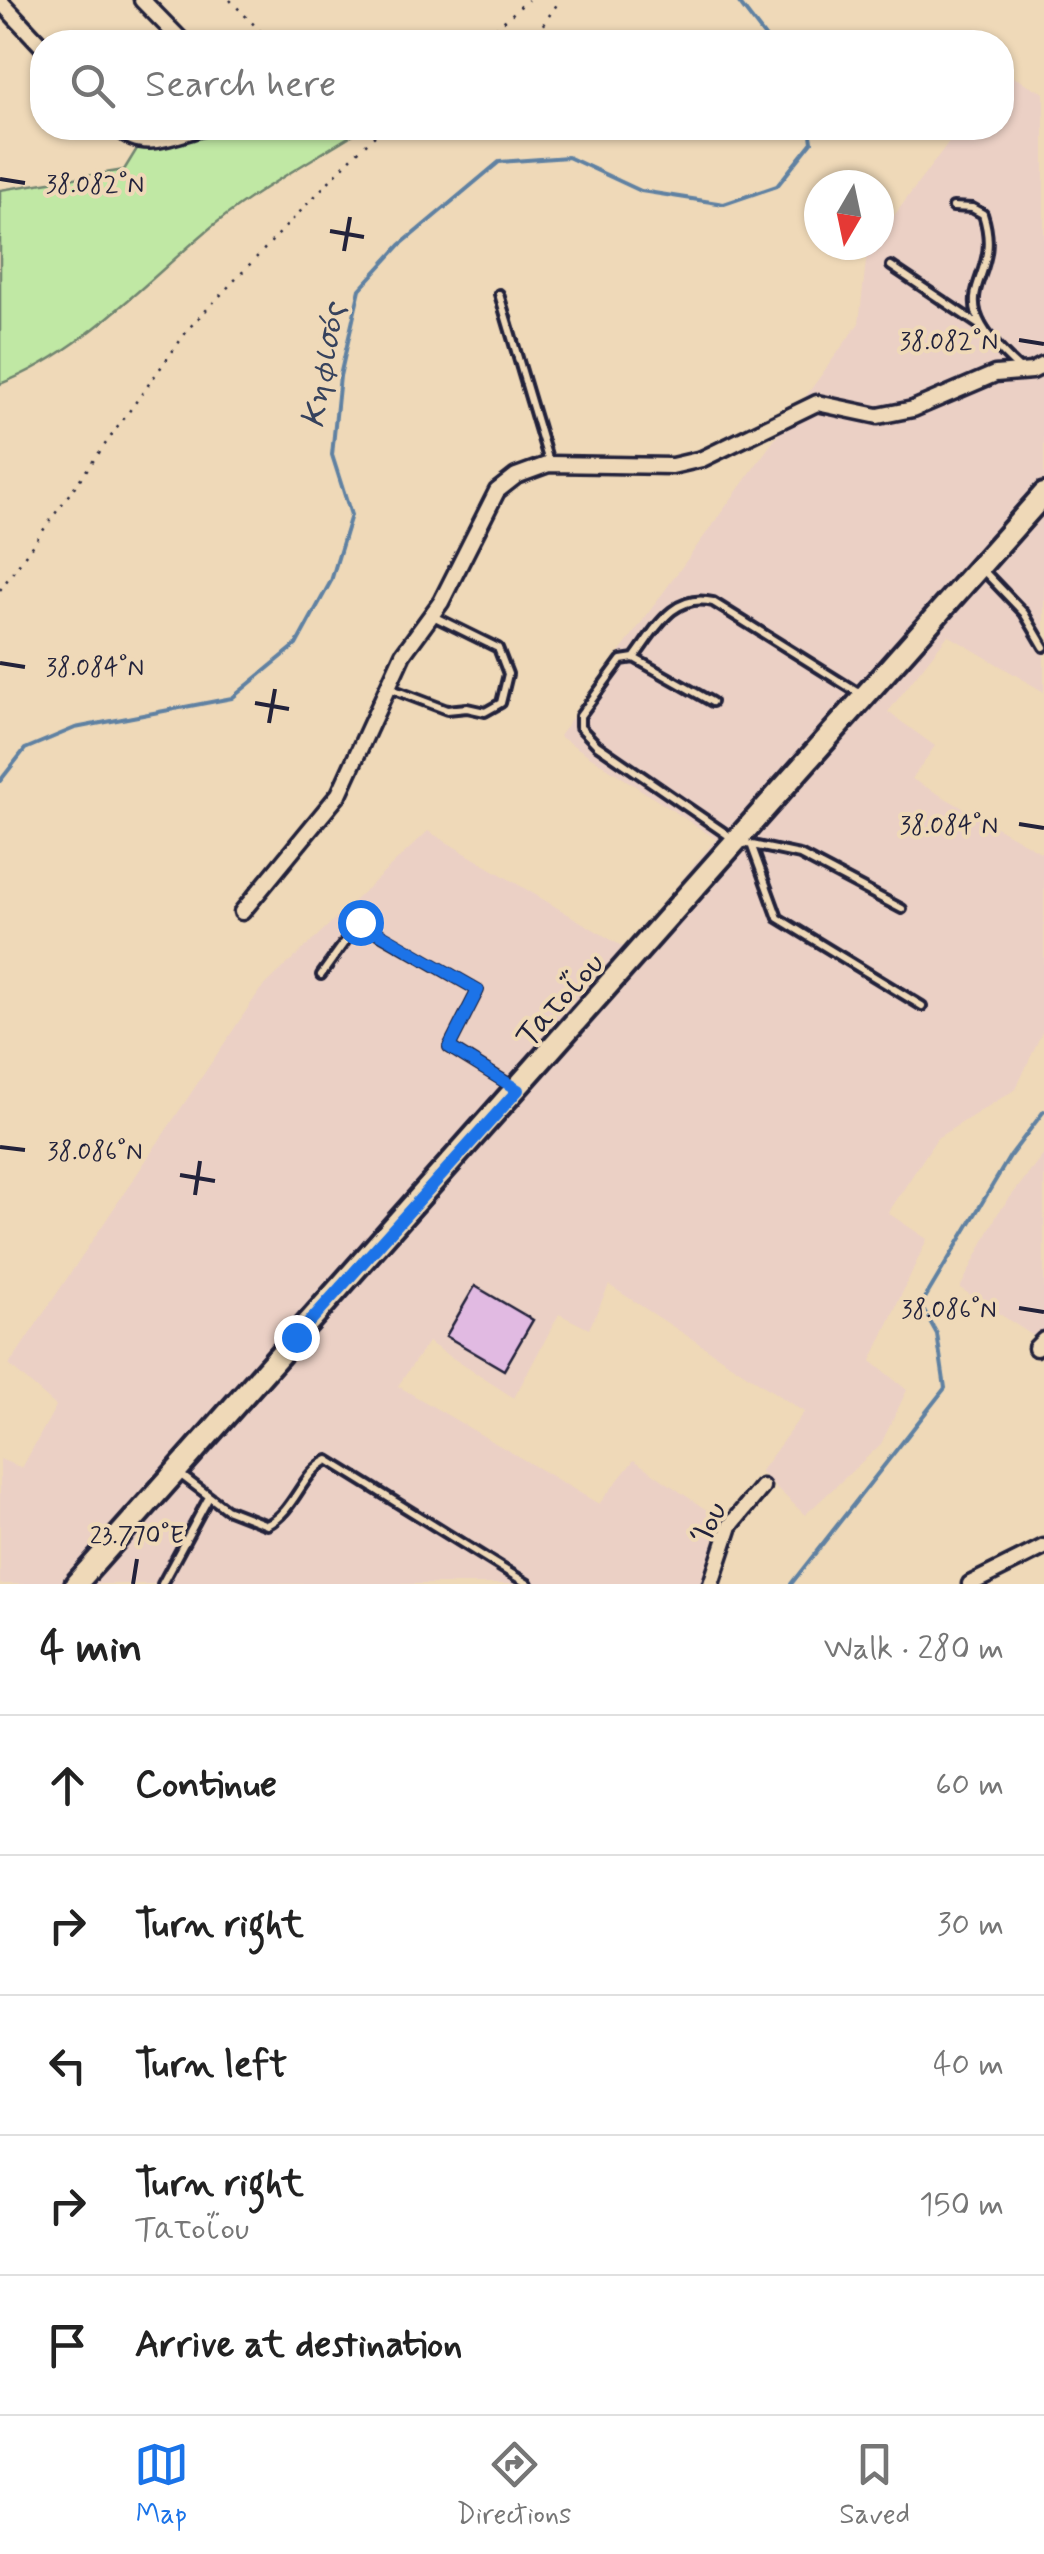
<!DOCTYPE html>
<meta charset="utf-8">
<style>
body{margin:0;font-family:Mynerve,sans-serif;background:#f6f6f6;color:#222}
.compass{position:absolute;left:804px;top:170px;width:90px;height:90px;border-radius:50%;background:#fff;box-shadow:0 2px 8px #0004;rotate:189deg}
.stop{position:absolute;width:30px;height:30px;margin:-22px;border:8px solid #1a73e8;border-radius:50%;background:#fff}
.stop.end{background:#1a73e8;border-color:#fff;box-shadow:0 2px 10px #0008}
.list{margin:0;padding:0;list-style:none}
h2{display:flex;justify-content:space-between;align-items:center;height:130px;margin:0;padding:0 40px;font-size:42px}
h2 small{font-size:32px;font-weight:400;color:#767676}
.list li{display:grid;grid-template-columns:65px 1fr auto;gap:30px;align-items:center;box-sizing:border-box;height:140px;padding:0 40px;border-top:2px solid #e0e0e0}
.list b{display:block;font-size:38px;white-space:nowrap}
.list p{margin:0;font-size:32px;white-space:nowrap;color:#767676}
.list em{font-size:32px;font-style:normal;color:#767676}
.icon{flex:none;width:55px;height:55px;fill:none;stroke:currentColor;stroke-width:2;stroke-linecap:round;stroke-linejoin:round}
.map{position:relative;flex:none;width:1044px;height:1584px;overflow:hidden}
.search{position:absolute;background:#fff;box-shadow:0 2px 8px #0004;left:30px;right:30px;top:30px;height:110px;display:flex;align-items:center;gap:25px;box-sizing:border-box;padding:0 35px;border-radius:40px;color:#767676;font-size:38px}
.sheet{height:830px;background:#fff}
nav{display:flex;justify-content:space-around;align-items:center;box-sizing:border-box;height:140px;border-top:2px solid #e0e0e0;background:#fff;font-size:28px;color:#767676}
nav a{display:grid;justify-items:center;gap:5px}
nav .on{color:#1a73e8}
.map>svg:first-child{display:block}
.built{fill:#ebd0c5}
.green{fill:#c0e8a4;stroke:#718570;stroke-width:2.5}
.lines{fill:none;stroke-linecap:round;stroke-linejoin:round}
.stream{stroke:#5f81a2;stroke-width:4}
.building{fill:#e1bae2;stroke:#22223b;stroke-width:2.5}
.lane-casing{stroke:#22223b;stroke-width:14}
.street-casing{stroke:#22223b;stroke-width:21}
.secondary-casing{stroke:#22223b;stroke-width:28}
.path{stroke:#22223b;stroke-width:2.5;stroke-dasharray:2.5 8;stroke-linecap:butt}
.lane{stroke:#efd9b8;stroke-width:6}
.street{stroke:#efd9b8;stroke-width:14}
.secondary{stroke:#efd9b8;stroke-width:20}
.route{stroke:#1a73e8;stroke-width:12}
.ticks{fill:none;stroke:#22223b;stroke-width:4}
.labels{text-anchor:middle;stroke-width:8;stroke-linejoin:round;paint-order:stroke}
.street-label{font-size:32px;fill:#22223b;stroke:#efd9b8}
.water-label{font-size:35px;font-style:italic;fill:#36425d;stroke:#efd9b8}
.ticks-label{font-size:25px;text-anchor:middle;fill:#22223b;stroke:#efd9b8;stroke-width:8;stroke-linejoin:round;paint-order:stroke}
</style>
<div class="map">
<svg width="1044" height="1584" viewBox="0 0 1044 1584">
<rect width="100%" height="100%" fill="#efd9b8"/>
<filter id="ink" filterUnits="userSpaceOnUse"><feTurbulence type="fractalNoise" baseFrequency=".01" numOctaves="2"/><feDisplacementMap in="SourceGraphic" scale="20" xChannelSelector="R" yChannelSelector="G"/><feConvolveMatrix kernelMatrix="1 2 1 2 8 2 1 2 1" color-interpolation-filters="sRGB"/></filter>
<g filter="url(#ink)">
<path class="built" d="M1002,71L1044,93V692L948,635L888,712L935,746L912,779L1044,854V1028L1016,1089L937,1138L888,1213L927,1239L871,1361L907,1390L881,1444L805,1515L760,1472L804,1412L609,1285L589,1329L559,1314L514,1398L428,1342L398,1386L599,1504L634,1460L737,1531L719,1584H0V1459L22,1468L56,1406L9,1365L260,990L428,831L625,948L716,839L559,736L859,323L867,252L879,245V236L959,128H1002Z
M1044,1154V1343L960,1288L998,1213Z"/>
<path class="green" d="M194,128H363C314,159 260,188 215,224C148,279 82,353 0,384V190L124,170L146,134Z"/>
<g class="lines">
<path class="stream" d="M737,0L769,42
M0,781L25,749L75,728L232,698L296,645L331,581L351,515L332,455L340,376L360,289L400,245L499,162L568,157L641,191L724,204L777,186L812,142L810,128
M791,1584L945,1388L937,1334L921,1305L1010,1156L1044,1111"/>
</g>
<path class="building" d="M475,1286L533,1320L504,1370L446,1336Z"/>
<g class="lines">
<defs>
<path id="lane" d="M953,207L972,208L983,214C1007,288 929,288 1021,370
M891,266L979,325
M499,294L549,462
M981,568L1024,613L1044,647
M634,658C655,630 673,592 713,602L860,694
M389,688L447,710L467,708L485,712L501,703L508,674L498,648L433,616
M712,702L634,658L621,660L580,716V727L597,745L738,842L800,855L902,909
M751,844L778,918L922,1006
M321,975L359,922L478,990L449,1047L512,1086
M177,1472L226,1509L267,1525C296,1510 301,1473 328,1460L528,1584
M162,1584L209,1497"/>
<path id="street" d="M142,0L183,42
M0,1L42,46
M119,128C143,152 173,135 202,128
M242,912L339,794L403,654L441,602L497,491L516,476L549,464L672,466L702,459L817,403L878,416L913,409L995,374L1032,371L1044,365
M1036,1348L1044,1340
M711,1584L730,1526L762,1487
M970,1584L1044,1547"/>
<path id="secondary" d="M76,1584L1044,494"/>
</defs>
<use href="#lane" class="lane-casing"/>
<use href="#street" class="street-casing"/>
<use href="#secondary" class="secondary-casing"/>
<path class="path" d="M230,0L271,42
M480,42L528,0
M531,42L560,0
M0,590L190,327L357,152L378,133L399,128"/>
<use href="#lane" class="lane"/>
<use href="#street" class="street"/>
<use href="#secondary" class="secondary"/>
</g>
</g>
<g class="lines" filter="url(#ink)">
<path class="route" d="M296,1337L518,1090L449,1047L478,990L360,922"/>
</g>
<path class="ticks" d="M0,179L25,183M330,231L364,237M344,251L350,217M1019,340L1044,344M0,663L25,667M255,703L289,709M269,723L275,689M1019,824L1044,828M0,1147L25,1150M180,1175L215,1181M195,1195L200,1161M1019,1308L1044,1312M133,1584L137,1559"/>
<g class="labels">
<g class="street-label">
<text transform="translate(559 999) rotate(-48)" y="11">Τατοΐου</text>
<text transform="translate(708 1522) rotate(-64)" y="11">Ίου</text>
</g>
<g class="water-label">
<text transform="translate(322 365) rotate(-80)" y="12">Κηφισός</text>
</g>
</g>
<g class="ticks-label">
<text x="95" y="192">38.082°N</text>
<text x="949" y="349">38.082°N</text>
<text x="95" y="675">38.084°N</text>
<text x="949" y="833">38.084°N</text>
<text x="95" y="1159">38.086°N</text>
<text x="949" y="1317">38.086°N</text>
<text x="137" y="1543">23.770°E</text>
</g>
</svg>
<svg class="compass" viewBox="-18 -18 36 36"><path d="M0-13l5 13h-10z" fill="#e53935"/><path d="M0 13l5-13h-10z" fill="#767676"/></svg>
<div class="stop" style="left:360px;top:922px"></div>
<div class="stop end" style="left:296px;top:1337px"></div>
<div class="search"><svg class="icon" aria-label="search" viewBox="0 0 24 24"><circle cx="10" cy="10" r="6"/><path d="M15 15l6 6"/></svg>Search here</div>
</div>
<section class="sheet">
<h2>4 min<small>Walk · 280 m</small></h2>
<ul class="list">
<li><svg class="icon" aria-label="ahead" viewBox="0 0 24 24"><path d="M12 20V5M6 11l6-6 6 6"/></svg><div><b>Continue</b></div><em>60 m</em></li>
<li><svg class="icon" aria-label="right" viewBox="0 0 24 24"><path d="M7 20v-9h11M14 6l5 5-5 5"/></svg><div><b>Turn right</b></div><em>30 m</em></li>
<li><svg class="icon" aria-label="left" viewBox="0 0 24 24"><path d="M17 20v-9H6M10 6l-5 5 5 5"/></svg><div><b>Turn left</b></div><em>40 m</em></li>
<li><svg class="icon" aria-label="right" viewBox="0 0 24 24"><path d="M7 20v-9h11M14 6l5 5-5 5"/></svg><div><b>Turn right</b><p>Τατοΐου</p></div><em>150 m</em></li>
<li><svg class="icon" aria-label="arrive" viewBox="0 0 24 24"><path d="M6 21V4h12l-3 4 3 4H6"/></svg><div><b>Arrive at destination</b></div></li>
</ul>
</section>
<nav>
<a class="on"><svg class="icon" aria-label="map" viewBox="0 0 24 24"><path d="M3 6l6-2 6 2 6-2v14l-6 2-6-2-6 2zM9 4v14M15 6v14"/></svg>Map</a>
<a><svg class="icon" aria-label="directions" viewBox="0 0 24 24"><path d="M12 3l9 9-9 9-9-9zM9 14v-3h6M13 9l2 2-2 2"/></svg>Directions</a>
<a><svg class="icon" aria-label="saved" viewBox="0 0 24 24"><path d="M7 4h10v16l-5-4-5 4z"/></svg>Saved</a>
</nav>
